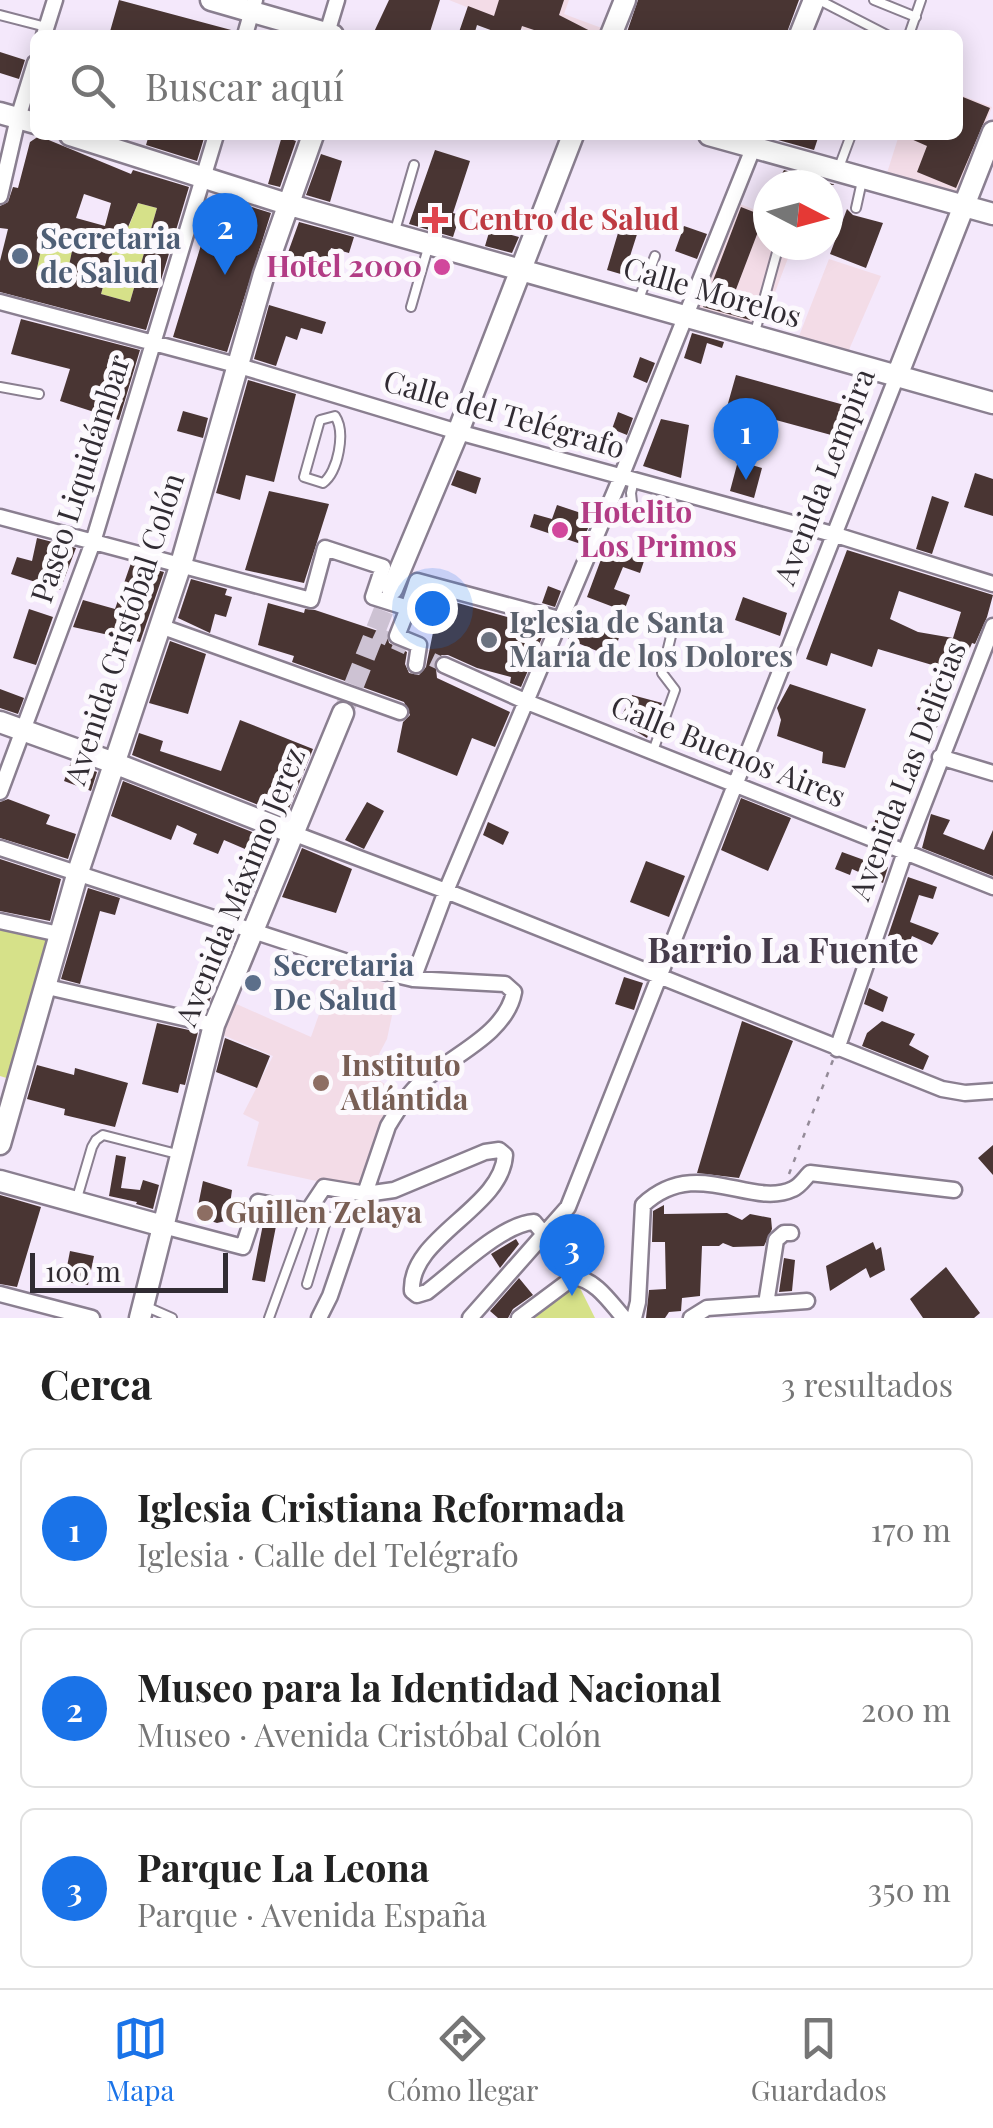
<!DOCTYPE html>
<html lang="es">
<meta charset="utf-8">
<style>
body{margin:0;font-family:"Playfair Display",serif;background:#f2f2f2;color:#222}
.compass{position:absolute;left:753px;top:170px;width:90px;height:90px;border-radius:50%;background:#fff;box-shadow:0 5px 25px #0003;rotate:96deg}
.scale{position:absolute;left:30px;bottom:25px;width:198px;box-sizing:border-box;padding-left:10px;border:5px solid #312c33;border-top:0;font-size:28px;line-height:35px;white-space:nowrap;color:#312c33;-webkit-text-stroke:8px #fcf9fd;paint-order:stroke}
.you{position:absolute;left:432px;top:608px;width:35px;height:35px;margin:-25px;border:8px solid #fff;border-radius:50%;background:#1a73e8;box-shadow:0 0 0 15px #1a73e833}
.badge{display:grid;place-items:center;width:65px;height:65px;border-radius:50%;background:#1a73e8;color:#fff;font-size:32px;font-weight:700}
.pin{position:absolute;translate:-50% -82px;filter:drop-shadow(0 2px 5px #0008)}
.pin::after{content:'';position:absolute;top:52px;width:35px;height:30px;background:inherit;clip-path:polygon(0 0,100% 0,50% 100%)}
.list{margin:0;padding:0;list-style:none}
h2{display:flex;justify-content:space-between;align-items:center;height:130px;margin:0;padding:0 40px;font-size:42px}
h2 small{font-size:32px;font-weight:400;color:#767676}
.list li{display:grid;grid-template-columns:65px 1fr auto;gap:30px;align-items:center;box-sizing:border-box;height:160px;margin:0 20px 20px;padding:0 20px;border:2px solid #e0e0e0;border-radius:15px}
.list b{display:block;font-size:38px;white-space:nowrap}
.list p{margin:0;font-size:32px;white-space:nowrap;color:#767676}
.list em{font-size:32px;font-style:normal;color:#767676}
.icon{flex:none;width:55px;height:55px;fill:none;stroke:currentColor;stroke-width:2;stroke-linecap:round;stroke-linejoin:round}
.map{position:relative;flex:none;width:993px;height:1318px;overflow:hidden}
.search{position:absolute;background:#fff;box-shadow:0 5px 25px #0003;left:30px;right:30px;top:30px;height:110px;display:flex;align-items:center;gap:25px;box-sizing:border-box;padding:0 35px;border-radius:15px;color:#767676;font-size:38px}
.sheet{height:670px;background:#fff}
nav{display:flex;justify-content:space-around;align-items:center;box-sizing:border-box;height:140px;border-top:2px solid #e0e0e0;background:#fff;font-size:28px;color:#767676}
nav a{display:grid;justify-items:center;gap:5px}
nav .on{color:#1a73e8}
.map>svg:first-child{display:block}
.education{fill:#f3dce7}
.green{fill:#d6e189}
.building{fill:#493533;fill-rule:evenodd}
.lines{fill:none;stroke-linecap:round;stroke-linejoin:round}
.street-tunnel{stroke:#cdc2d3;stroke-width:14;stroke-dasharray:14 7;stroke-linecap:butt}
.secondary-tunnel{stroke:#cdc2d3;stroke-width:20;stroke-dasharray:20 10;stroke-linecap:butt}
.lane-casing{stroke:#8a7f90;stroke-width:12}
.street-casing{stroke:#8a7f90;stroke-width:19}
.secondary-casing{stroke:#8a7f90;stroke-width:25}
.path{stroke:#948b98;stroke-width:2.5;stroke-dasharray:5 8;stroke-linecap:butt}
.lane{stroke:#fff;stroke-width:8}
.street{stroke:#fff;stroke-width:14}
.secondary{stroke:#fff;stroke-width:20}
.health-dot{fill:#e0444e;stroke:#fcf9fd;stroke-width:4}
.service-dot{fill:#5c6f8a;stroke:#fcf9fd;stroke-width:4}
.hotel-dot{fill:#d1479c;stroke:#fcf9fd;stroke-width:4}
.worship-dot{fill:#6b7280;stroke:#fcf9fd;stroke-width:4}
.education-dot{fill:#8d6e63;stroke:#fcf9fd;stroke-width:4}
.labels{text-anchor:middle;stroke-width:10;stroke-linejoin:round;paint-order:stroke}
.health-label{font-size:30px;font-weight:bold;fill:#be3a42;stroke:#fcf9fd;text-anchor:start}
.service-label{font-size:30px;font-weight:bold;fill:#4e5e75;stroke:#fcf9fd;text-anchor:start}
.hotel-label{font-size:30px;font-weight:bold;fill:#b23c85;stroke:#fcf9fd;text-anchor:end}
.street-label{font-size:30px;fill:#312c33;stroke:#fcf9fd}
.worship-label{font-size:30px;font-weight:bold;fill:#5b616d;stroke:#fcf9fd;text-anchor:start}
.education-label{font-size:30px;font-weight:bold;fill:#785e54;stroke:#fcf9fd;text-anchor:start}
.quarter-label{font-size:35px;font-weight:bold;fill:#453b4a;stroke:#fcf9fd}
</style>
<div class="map">
<svg width="993" height="1318" viewBox="0 0 993 1318">
<rect width="100%" height="100%" fill="#f4e8fb"/>
<path class="education" d="M449,0H569L564,14L607,30L606,35H537Z
M958,94L992,107L959,193L887,173L899,135H958Z
M740,204L768,215V245H793L761,329L698,309Z
M829,259L881,276L848,352L799,336Z
M335,969L398,987L387,1039L369,1073L396,1092L358,1190L247,1166L259,1122L243,1114L273,1056L218,1033L232,1002L311,1037Z"/>
<path class="green" d="M138,203L157,208L130,302L101,294L114,247L119,248L124,233L105,226L107,219L129,226Z
M42,245L72,251L66,280L36,273Z
M0,926L54,937L13,1080L0,1076Z
M577,1282L595,1318H535Z"/>
<path class="building" d="M119,0L235,31V35H109Z
M389,0H440L429,35L374,32Z
M499,0H564L559,15L598,35H549L522,26L519,35H504L477,25L474,35H458L468,6L494,16Z
M638,0H799L786,35H696L688,32L686,35H626Z
M0,52L25,60L19,79L0,73Z
M958,95L990,108L956,188L917,172L927,146L902,135H958Z
M149,135H205L197,161L146,145Z
M760,135H819L814,150Z
M39,136L131,174L133,170L189,187L146,330L0,292V261L8,229L0,228V206L8,202L13,187L18,188L30,142ZM84,194L111,203L105,226L76,218ZM138,203L157,208L130,302L101,294L114,247L119,249ZM42,245L72,251L66,280L36,273Z
M282,136L296,141L280,187L268,184Z
M435,150L470,161L453,213L460,215L453,237L409,224Z
M321,154L342,161L330,202L306,195Z
M784,170L836,185L777,183Z
M216,196L271,213L227,352L173,337Z
M741,207L764,216L735,292L756,300L750,320L703,307Z
M847,209L853,215L883,223L866,268L830,254Z
M299,222L354,237L349,253L331,248L325,270L286,258Z
M621,223L639,228L624,275L607,270Z
M684,226L707,234L697,259L675,251Z
M490,229L519,237L512,253L485,246Z
M437,261L450,264L446,278L433,274Z
M269,305L326,322L322,334L301,328L297,340L286,336L276,366L254,359Z
M21,319L140,350L119,420L60,401L70,369L11,354Z
M692,333L724,342L722,348L707,343L701,364L684,358Z
M640,357L655,363L647,383L633,377Z
M736,375L855,408L846,439L746,412L742,426L723,421Z
M248,380L296,394L274,482L246,475L240,500L216,493Z
M183,411L208,418L203,438L177,431Z
M618,412L633,418L627,435L612,429Z
M661,419L689,425L681,478L643,466Z
M738,461L762,468L754,498L730,491Z
M457,470L481,478L476,494L451,485Z
M975,473L993,479V516L964,507Z
M269,491L329,504L304,583L245,570Z
M932,496L949,502L932,554L916,549Z
M664,499L679,503L674,519L658,514Z
M557,505L593,517L581,544L530,527L534,514L552,519Z
M37,538L76,548L60,590L11,574L17,557L32,561Z
M606,546L644,561L640,573L623,567L614,589L630,595L624,611L587,597Z
M847,550L993,595L987,617L975,644L972,643L935,732L918,726L924,714L917,709L939,667L878,649L872,667L831,653L827,666L806,659ZM899,591L961,612L953,638L918,632L890,619Z
M131,563L164,572L140,642L73,627L83,600L115,609Z
M191,579L227,589L225,595L232,597L226,617L215,614L210,633L178,618Z
M548,586L561,591L555,607L542,603Z
M743,597L787,613L780,636L735,620Z
M440,598L546,628L521,687L510,683L511,677L477,668L448,655H442L435,660L437,678L510,712L495,747L472,738L457,776L397,752L403,722L410,715L404,702L292,662L294,656L258,645L268,603L304,613L305,609L315,610L387,634L389,643L407,652L405,664L409,673L419,675L426,667Z
M29,609L53,617L36,665L13,658Z
M578,618L619,637L614,658L568,639Z
M170,641L206,654L188,714L149,703Z
M790,684L866,709L845,768L822,763L823,752L777,736L781,720L777,708Z
M0,689L24,698L18,714L0,708Z
M632,695L662,703L647,738L619,721Z
M240,720L313,749L286,816L132,755L139,733L163,741L160,751L221,771Z
M71,762L97,772L91,791L64,781Z
M123,781L275,841L268,859L224,840L218,854L193,844L197,834L177,825L171,840L111,816Z
M741,798L791,818L768,871L721,850Z
M8,799L50,815L46,824L76,834L68,859L0,838V802Z
M367,802L384,811L364,849L345,840Z
M931,814L950,820L943,834L984,850L993,830V876L922,848Z
M877,815L896,824L891,834L873,827Z
M488,822L509,832L503,845L483,835Z
M302,848L352,869L336,913L282,897Z
M868,851L883,858L880,864L888,867L883,883L852,869L850,875L835,869L842,852L864,860Z
M0,859L61,879L50,921L0,911Z
M646,861L685,876L669,917L630,902Z
M908,877L937,887L933,899L919,895L910,922L939,933L932,945L912,936L908,946L888,936Z
M235,880L256,888L244,917L224,910Z
M88,888L120,898L115,915L100,911L80,984L61,979Z
M224,933L236,936L205,1012L194,1009Z
M624,977L643,983L634,1010L615,1004Z
M869,988L888,997L883,1012L864,1004Z
M742,1021L793,1041L739,1178L697,1173Z
M882,1021L915,1034L909,1045L929,1056L923,1070L862,1046L867,1033Z
M157,1023L198,1032L185,1085L180,1084L178,1093L142,1084Z
M225,1038L270,1056L257,1088L216,1072Z
M37,1065L74,1075L75,1068L128,1083L115,1127L64,1115L65,1109L27,1099Z
M993,1145V1175L978,1158Z
M116,1155L126,1157L121,1188L140,1190L143,1180L159,1185L153,1209L136,1204L137,1202L109,1196Z
M203,1181L232,1190L228,1219L225,1221L217,1223L196,1216Z
M0,1195L41,1207L17,1287L0,1284Z
M664,1205V1214L727,1213L742,1220L750,1214L771,1218L772,1229L764,1246L733,1247L723,1243L719,1246H702L700,1296L682,1298L681,1311L669,1312L665,1318H646L649,1290L666,1289L665,1242H652L653,1211Z
M265,1214L278,1216L265,1282L252,1280Z
M516,1239L519,1244L500,1268L491,1254Z
M873,1242L876,1250L881,1247L885,1270L870,1278L866,1268L830,1291L826,1266Z
M70,1251L94,1256L88,1285L64,1282Z
M784,1258L795,1260L792,1291L779,1292Z
M946,1267L980,1313L974,1318H923L910,1299Z
M519,1278L533,1295L513,1309L508,1318H498L490,1311Z"/>
<g class="lines">
<path class="street-tunnel" d="M375,633L444,665"/>
<path class="secondary-tunnel" d="M343,713L392,589"/>
<defs>
<path id="lane" d="M819,0L887,35
M874,0L916,17
M0,15L46,27
M909,35L921,0
M838,170L851,135
M856,208L862,181
M394,234L414,165
M639,299L655,256
M411,307L428,248
M755,332L779,245
M0,387L39,394
M335,416C346,432 338,472 323,483L304,477L320,420Z
M634,520L631,493L634,480
M653,751L675,690L662,673L672,632
M77,1198L92,1147L96,1140L103,1135L177,1154
M307,1284L327,1218L361,1207
M147,1307L172,1318
M269,1318L308,1211"/>
<path id="street" d="M327,33L337,0
M44,35L55,0
M245,35L255,0
M0,196L18,118L35,63
M0,302L236,365L458,432L836,535L993,584
M0,517L311,600L325,548L383,567L373,597L408,608L417,581L559,619
M408,608L397,636L419,645L416,665
M160,626L400,712
M444,665L527,702L993,887
M940,757L993,773
M0,792L93,542L216,135
M295,834L446,891L942,1089L965,1093L993,1091
M0,848L366,968L413,979L505,984L514,992C506,1036 446,1058 417,1086C405,1098 397,1111 388,1126L330,1296L319,1318
M0,921L59,934
M413,979L446,891L621,477L754,146
M43,986L214,1025
M837,1049L905,852L993,626
M163,1226L243,1247L258,1202L308,1211L324,1187L366,1194L394,1190L485,1152L499,1150L505,1155C502,1208 409,1237 412,1291L417,1295L427,1292C454,1272 501,1224 534,1222L544,1234
M0,1294L92,1318
M766,1304L776,1240L784,1233H791
M470,1318L568,1207L897,376
M519,1318L574,1277C596,1280 610,1302 624,1318
M634,1318L638,1302L643,1205C696,1155 751,1209 793,1189C800,1186 804,1179 810,1173L954,1190
M691,1318L707,1308L807,1301"/>
<path id="secondary" d="M211,0L333,35
M611,35L625,0
M800,35L814,0
M0,113L35,123
M70,135L290,205L993,403
M709,135L993,214
M897,376L993,132
M392,589L458,432L573,135
M0,722L114,763L295,834
M0,1144L77,875L181,564L264,274L313,135
M0,1181L163,1226
M140,1318L214,1025L343,713"/>
</defs>
<use href="#lane" class="lane-casing"/>
<use href="#street" class="street-casing"/>
<use href="#secondary" class="secondary-casing"/>
<path class="path" d="M789,1174L833,1060"/>
<use href="#lane" class="lane"/>
<use href="#street" class="street"/>
<use href="#secondary" class="secondary"/>
</g>
<path class="health-dot" d="M430 205h10v10h10v10h-10v10h-10v-10h-10v-10h10z"/>
<g class="service-dot">
<circle cx="20" cy="256" r="10"/>
<circle cx="253" cy="983" r="10"/>
</g>
<g class="hotel-dot">
<circle cx="442" cy="267" r="10"/>
<circle cx="560" cy="530" r="10"/>
</g>
<circle class="worship-dot" cx="489" cy="640" r="10"/>
<g class="education-dot">
<circle cx="321" cy="1083" r="10"/>
<circle cx="205" cy="1213" r="10"/>
</g>
<g class="labels">
<g class="health-label">
<text x="458" y="230">Centro de Salud</text>
</g>
<g class="service-label">
<text x="40" y="249">Secretaria<tspan x="40" dy="34">de Salud</tspan></text>
<text x="273" y="976">Secretaria<tspan x="273" dy="34">De Salud</tspan></text>
</g>
<g class="hotel-label">
<text x="422" y="277">Hotel 2000</text>
<text x="580" y="523" text-anchor="start">Hotelito<tspan x="580" dy="34">Los Primos</tspan></text>
</g>
<g class="street-label">
<text transform="translate(712 293) rotate(16)" y="10">Calle Morelos</text>
<text transform="translate(504 415) rotate(16)" y="10">Calle del Telégrafo</text>
<text transform="translate(825 477) rotate(-69)" y="10">Avenida Lempira</text>
<text transform="translate(81 479) rotate(-72)" y="10">Paseo Liquidámbar</text>
<text transform="translate(125 629) rotate(-72)" y="10">Avenida Cristóbal Colón</text>
<text transform="translate(728 752) rotate(22)" y="10">Calle Buenos Aires</text>
<text transform="translate(908 771) rotate(-69)" y="10">Avenida Las Delicias</text>
<text transform="translate(241 887) rotate(-68)" y="10">Avenida Máximo Jerez</text>
</g>
<g class="worship-label">
<text x="509" y="633">Iglesia de Santa<tspan x="509" dy="34">María de los Dolores</tspan></text>
</g>
<g class="education-label">
<text x="341" y="1076">Instituto<tspan x="341" dy="34">Atlántida</tspan></text>
<text x="225" y="1223">Guillen Zelaya</text>
</g>
<g class="quarter-label">
<text x="783" y="963">Barrio La Fuente</text>
</g>
</g>
</svg>
<svg class="compass" viewBox="-18 -18 36 36"><path d="M0-13l5 13h-10z" fill="#e53935"/><path d="M0 13l5-13h-10z" fill="#767676"/></svg>
<div class="scale">100 m</div>
<div class="you"></div>
<div class="pin badge" style="left:746px;top:480px">1</div>
<div class="pin badge" style="left:225px;top:275px">2</div>
<div class="pin badge" style="left:572px;top:1296px">3</div>
<div class="search"><svg class="icon" aria-label="search" viewBox="0 0 24 24"><circle cx="10" cy="10" r="6"/><path d="M15 15l6 6"/></svg>Buscar aquí</div>
</div>
<section class="sheet">
<h2>Cerca<small>3 resultados</small></h2>
<ul class="list">
<li><span class="badge">1</span><div><b>Iglesia Cristiana Reformada</b><p>Iglesia · Calle del Telégrafo</p></div><em>170 m</em></li>
<li><span class="badge">2</span><div><b>Museo para la Identidad Nacional</b><p>Museo · Avenida Cristóbal Colón</p></div><em>200 m</em></li>
<li><span class="badge">3</span><div><b>Parque La Leona</b><p>Parque · Avenida España</p></div><em>350 m</em></li>
</ul>
</section>
<nav>
<a class="on"><svg class="icon" aria-label="map" viewBox="0 0 24 24"><path d="M3 6l6-2 6 2 6-2v14l-6 2-6-2-6 2zM9 4v14M15 6v14"/></svg>Mapa</a>
<a><svg class="icon" aria-label="directions" viewBox="0 0 24 24"><path d="M12 3l9 9-9 9-9-9zM9 14v-3h6M13 9l2 2-2 2"/></svg>Cómo llegar</a>
<a><svg class="icon" aria-label="saved" viewBox="0 0 24 24"><path d="M7 4h10v16l-5-4-5 4z"/></svg>Guardados</a>
</nav>
